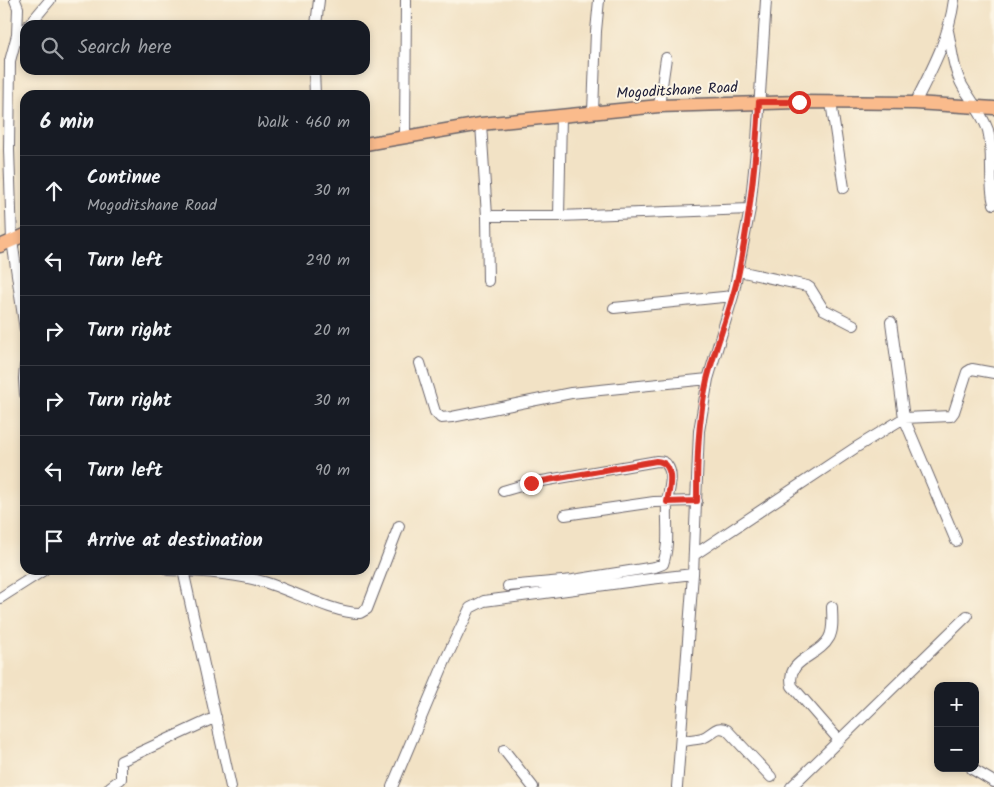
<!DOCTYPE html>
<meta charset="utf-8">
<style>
body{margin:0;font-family:Kalam,sans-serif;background:#20242c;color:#f1f3f6}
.controls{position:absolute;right:15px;bottom:15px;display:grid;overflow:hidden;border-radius:10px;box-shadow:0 2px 8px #0003}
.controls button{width:45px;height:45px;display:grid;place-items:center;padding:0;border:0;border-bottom:1px solid #363941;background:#171b24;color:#f1f3f6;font:25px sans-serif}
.stop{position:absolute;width:15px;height:15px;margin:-11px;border:4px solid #d93025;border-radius:50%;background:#fff}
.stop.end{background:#d93025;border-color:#fff;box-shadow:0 1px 5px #0008}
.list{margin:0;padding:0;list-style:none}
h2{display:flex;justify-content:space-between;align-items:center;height:65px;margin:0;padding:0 20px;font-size:21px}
h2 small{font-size:16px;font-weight:400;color:#9ea1a6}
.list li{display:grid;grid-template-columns:32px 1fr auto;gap:15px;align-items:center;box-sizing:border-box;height:70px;padding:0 20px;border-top:1px solid #363941}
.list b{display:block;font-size:19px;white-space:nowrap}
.list p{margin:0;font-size:16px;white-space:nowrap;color:#9ea1a6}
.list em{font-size:16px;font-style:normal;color:#9ea1a6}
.icon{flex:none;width:28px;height:28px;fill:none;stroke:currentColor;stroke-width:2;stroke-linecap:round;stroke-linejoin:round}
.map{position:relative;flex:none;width:994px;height:787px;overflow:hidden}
.search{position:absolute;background:#171b24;box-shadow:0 2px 8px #0003;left:20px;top:20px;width:350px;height:55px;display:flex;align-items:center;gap:12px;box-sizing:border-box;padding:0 18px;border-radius:15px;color:#9ea1a6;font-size:19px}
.panel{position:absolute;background:#171b24;box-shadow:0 2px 8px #0003;left:20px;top:90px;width:350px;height:485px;border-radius:15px}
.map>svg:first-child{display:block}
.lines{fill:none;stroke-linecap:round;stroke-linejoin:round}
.minor-casing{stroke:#6b656b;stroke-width:12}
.major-casing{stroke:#6b656b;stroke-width:15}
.minor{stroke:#fff;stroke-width:10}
.major{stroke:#fabb8c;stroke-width:12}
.route{stroke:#d93025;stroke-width:6}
.labels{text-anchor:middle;stroke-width:4;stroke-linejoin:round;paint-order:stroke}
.street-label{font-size:15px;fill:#22223b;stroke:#fcf5e5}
</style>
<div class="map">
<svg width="994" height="787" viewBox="0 0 994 787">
<rect width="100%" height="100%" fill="#fcf5e5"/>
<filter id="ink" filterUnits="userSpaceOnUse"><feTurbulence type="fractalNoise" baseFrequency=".02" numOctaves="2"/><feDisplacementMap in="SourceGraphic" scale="10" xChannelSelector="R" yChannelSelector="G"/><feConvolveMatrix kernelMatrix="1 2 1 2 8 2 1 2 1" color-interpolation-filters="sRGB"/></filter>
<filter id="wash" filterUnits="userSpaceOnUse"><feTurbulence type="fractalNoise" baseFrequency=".0096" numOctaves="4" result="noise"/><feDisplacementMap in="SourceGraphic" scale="20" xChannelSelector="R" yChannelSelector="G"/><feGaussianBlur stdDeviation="1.12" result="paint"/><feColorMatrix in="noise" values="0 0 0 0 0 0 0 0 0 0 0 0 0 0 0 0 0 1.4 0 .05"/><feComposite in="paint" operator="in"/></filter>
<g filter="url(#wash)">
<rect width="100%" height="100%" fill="#f2e2c5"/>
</g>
<g filter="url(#ink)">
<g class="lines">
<defs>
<path id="minor" d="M15,0L18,8L17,35
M29,25L50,0
M316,25L319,0
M25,29L17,35L10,61L9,150L12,240L25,330
M948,31C952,49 953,70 963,87C972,101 982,114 988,130C994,155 988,181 994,204
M314,70L315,95
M831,102L844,188
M915,103C932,69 949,38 954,0
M659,106L666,58
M593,112L596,31L599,0
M481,124L487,216L488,281
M405,137L406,0
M487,216H559L750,209
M559,216L561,115
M739,271L807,286L810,288L823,309L854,325
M614,308L733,296
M420,363L435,412L441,418L452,417L571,393L708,379
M25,366L24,379L25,394
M503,491L531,483L657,461C660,461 665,461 667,465C675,475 668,492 667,503C666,524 670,544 663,564L655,567L573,580L508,586
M565,515L654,502L697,501
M956,541L904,418L951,416L954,412L967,372L972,369L994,373
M694,555L855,448L904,418L891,322
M168,570C199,571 234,573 264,582C291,590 333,613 360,613L367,609L399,526
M183,570L231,787
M0,598L44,570
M832,607C832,616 834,629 829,638C819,657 785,659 792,686L839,740
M681,741C687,740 695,740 702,738C713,735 715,724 727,730L771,777
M504,750L533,787
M972,769L994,782
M110,787L121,779V761L216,717
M392,787L445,661L470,608L484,601L650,579L693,574
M677,787L693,574L699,431L708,379L733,296L750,209L757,141L766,0
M791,787L967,616"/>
<path id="major" d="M365,144L481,124L659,106L799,102L915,103L994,108
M0,246L25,235"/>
</defs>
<use href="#minor" class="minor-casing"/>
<use href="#major" class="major-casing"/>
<use href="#minor" class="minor"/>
<use href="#major" class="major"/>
</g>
</g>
<g class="lines" filter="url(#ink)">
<path class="route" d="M531,483L656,461C676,462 670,488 667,502L697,501C697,460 698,420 707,380C716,343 732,308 739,271C750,215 756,159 759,102H799"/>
</g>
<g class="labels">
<g class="street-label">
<text transform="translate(677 90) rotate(-3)" y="5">Mogoditshane Road</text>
</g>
</g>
</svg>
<div class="controls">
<button>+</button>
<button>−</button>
</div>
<div class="stop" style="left:799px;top:102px"></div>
<div class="stop end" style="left:531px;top:483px"></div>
<div class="search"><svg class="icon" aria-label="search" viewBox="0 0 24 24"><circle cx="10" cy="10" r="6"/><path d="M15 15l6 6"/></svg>Search here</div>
<section class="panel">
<h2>6 min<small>Walk · 460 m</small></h2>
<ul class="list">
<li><svg class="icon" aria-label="ahead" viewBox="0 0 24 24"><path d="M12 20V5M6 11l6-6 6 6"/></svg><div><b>Continue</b><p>Mogoditshane Road</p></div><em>30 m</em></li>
<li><svg class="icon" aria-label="left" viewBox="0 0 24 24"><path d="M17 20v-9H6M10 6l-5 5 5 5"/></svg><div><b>Turn left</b></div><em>290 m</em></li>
<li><svg class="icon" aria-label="right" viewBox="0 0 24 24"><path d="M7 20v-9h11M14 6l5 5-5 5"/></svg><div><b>Turn right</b></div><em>20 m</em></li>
<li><svg class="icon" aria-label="right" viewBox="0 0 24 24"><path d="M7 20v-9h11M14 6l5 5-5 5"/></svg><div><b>Turn right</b></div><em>30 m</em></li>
<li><svg class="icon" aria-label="left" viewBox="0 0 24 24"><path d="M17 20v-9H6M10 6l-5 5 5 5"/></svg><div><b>Turn left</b></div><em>90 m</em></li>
<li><svg class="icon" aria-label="arrive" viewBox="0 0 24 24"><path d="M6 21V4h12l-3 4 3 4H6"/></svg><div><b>Arrive at destination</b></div></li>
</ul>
</section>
</div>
